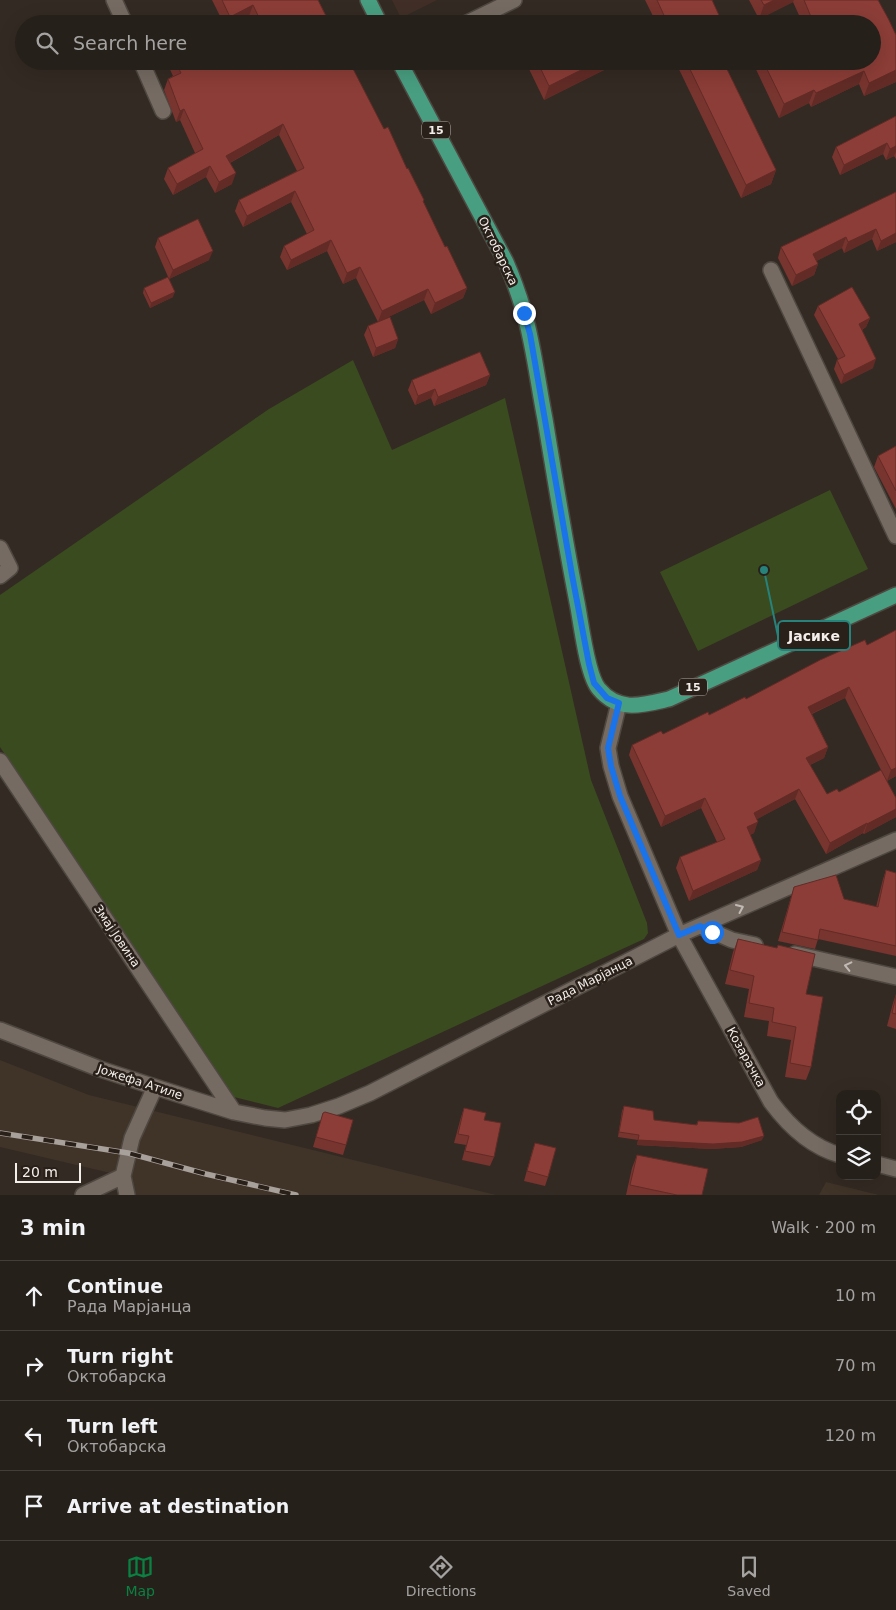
<!DOCTYPE html>
<meta charset="utf-8">
<style>
body{margin:0;font-family:"DejaVu Sans",sans-serif;background:#2e2823;color:#f1f3f6}
.controls{position:absolute;right:15px;bottom:15px;display:grid;overflow:hidden;border-radius:10px;box-shadow:0 5px 20px #0002}
.controls button{width:45px;height:45px;display:grid;place-items:center;padding:0;border:0;border-bottom:1px solid #423e39;background:#26201a;color:#f1f3f6;font:25px sans-serif}
.scale{position:absolute;left:15px;bottom:12px;width:66px;box-sizing:border-box;padding-left:5px;border:2px solid #f4eeea;border-top:0;font-size:14px;line-height:18px;white-space:nowrap;color:#f4eeea;-webkit-text-stroke:4px #29201a;paint-order:stroke}
.stop{position:absolute;width:15px;height:15px;margin:-11px;border:4px solid #1a73e8;border-radius:50%;background:#fff}
.stop.end{background:#1a73e8;border-color:#fff;box-shadow:0 1px 5px #0008}
.list{margin:0;padding:0;list-style:none}
h2{display:flex;justify-content:space-between;align-items:center;height:65px;margin:0;padding:0 20px;font-size:21px}
h2 small{font-size:16px;font-weight:400;color:#a4a3a2}
.list li{display:grid;grid-template-columns:32px 1fr auto;gap:15px;align-items:center;box-sizing:border-box;height:70px;padding:0 20px;border-top:1px solid #423e39}
.list b{display:block;font-size:19px;white-space:nowrap}
.list p{margin:0;font-size:16px;white-space:nowrap;color:#a4a3a2}
.list em{font-size:16px;font-style:normal;color:#a4a3a2}
.icon{flex:none;width:28px;height:28px;fill:none;stroke:currentColor;stroke-width:2;stroke-linecap:round;stroke-linejoin:round}
.map{position:relative;flex:none;width:896px;height:1195px;overflow:hidden}
.search{position:absolute;background:#26201a;box-shadow:0 5px 20px #0002;left:15px;right:15px;top:15px;height:55px;display:flex;align-items:center;gap:12px;box-sizing:border-box;padding:0 18px;border-radius:28px;color:#a4a3a2;font-size:19px}
.sheet{height:345px;background:#26201a}
nav{display:flex;justify-content:space-around;align-items:center;box-sizing:border-box;height:70px;border-top:1px solid #423e39;background:#26201a;font-size:14px;color:#a4a3a2}
nav a{display:grid;justify-items:center;gap:2px}
nav .on{color:#0b8043}
.map>svg:first-child{display:block}
.built{fill:#403328}
.industrial{fill:#412f27}
.green{fill:#3a4b1f}
.lines{fill:none;stroke-linecap:round;stroke-linejoin:round}
.minor-casing{stroke:#4e4841;stroke-width:18}
.major-casing{stroke:#4e4841;stroke-width:18}
.minor{stroke:#756b63;stroke-width:15}
.major{stroke:#489e80;stroke-width:15}
.rail-casing{stroke:#a8a09b;stroke-width:5.5}
.rail{stroke:#29201a;stroke-width:4;stroke-dasharray:11;stroke-linecap:butt}
.wall{fill:#78342f;fill-rule:evenodd}
.shaded-wall{fill:#622b26}
.building{fill:#8c3d37;stroke:#622b26}
.oneway{stroke:#c1bab4}
.route{stroke:#1a73e8;stroke-width:6}
.labels{text-anchor:middle;stroke-width:5;stroke-linejoin:round;paint-order:stroke}
.shield{fill:#29201a;stroke:#b7b0ac;stroke-width:1}
.shield-label{font-size:11px;font-weight:bold;fill:#f4eeea}
.street-label{font-size:12px;fill:#f4eeea;stroke:#29201a}
.leader{fill:none;stroke:#26827a;stroke-width:2}
.callout-dot{fill:#26827a;stroke:#29201a;stroke-width:2}
.callout{fill:#29201a;stroke:#26827a;stroke-width:2}
.callout-label{font-size:14px;text-anchor:middle;font-weight:bold;fill:#f4eeea}
</style>
<div class="map">
<svg width="896" height="1195" viewBox="0 0 896 1195">
<rect width="100%" height="100%" fill="#332a23"/>
<path class="built" d="M0,1060L89,1095L496,1195H127L123,1176L0,1147Z
M826,1182L879,1195H819Z"/>
<path class="industrial" d="M392,0H437L401,18Z"/>
<path class="green" d="M353,360L392,450L505,398L591,780L647,923L648,933L644,939L278,1108L234,1097L0,747V595L269,409Z
M830,490L868,569L698,651L660,572Z"/>
<g class="lines">
<defs>
<path id="minor" d="M114,0L125,24
M465,24L514,0
M141,61L163,111
M771,270L896,536
M0,548L10,568L0,576
M619,703L608,748L611,766L620,796L679,935L771,1102C788,1125 811,1147 840,1155
M0,761L234,1112
M700,926L732,940L755,945
M795,954L896,977
M0,1030L100,1069L155,1087L234,1112L265,1118L285,1120L311,1115L339,1106L370,1093L679,935L896,840
M877,1164L896,1169
M83,1195L123,1176
M127,1195L123,1176L132,1138L155,1087"/>
<path id="major" d="M368,0L380,24
M399,61L506,262C513,278 519,295 524,312C534,347 538,384 545,419C555,480 565,541 577,602C581,622 587,676 599,689C619,713 643,705 669,699L896,595"/>
</defs>
<use href="#minor" class="minor-casing"/>
<use href="#major" class="major-casing"/>
<use href="#minor" class="minor"/>
<use href="#major" class="major"/>
<defs>
<path id="rail" d="M0,1133L128,1153L206,1174L296,1195"/>
</defs>
<use href="#rail" class="rail-casing"/>
<use href="#rail" class="rail"/>
</g>
<path class="wall" d="M212,0H318L330,24H253L249,16L235,24H224Z
M645,0H712L723,24H657Z
M749,0H878L896,35V82L864,96L859,84L811,107L809,103L779,118L752,61H872V24H803L793,2L759,19Z
M166,61H207L210,66L384,129L424,200L423,203L445,247L467,288L463,298L431,314L424,300L384,319L398,339L395,348L373,357L364,335L368,326L378,322L356,278L343,284L327,251L287,270L280,257L284,246L307,234L291,202L243,227L235,211L239,200L297,171L279,135L230,163L232,184L215,193L206,177L173,195L164,179L168,168L195,153L180,120L176,122L164,90L168,79L173,76Z
M532,61H612L610,67L544,100L529,69Z
M675,61H723L776,170L771,184L741,198Z
M896,116V159L894,156L886,160L883,154L840,175L832,157L836,147Z
M896,192V242L877,251L872,239L844,253L842,248L816,261L818,264L814,275L792,286L778,258L781,247Z
M158,238L209,260L169,279L155,247Z
M144,288L173,297L150,308L143,293Z
M818,306L870,318L866,327L862,330L873,368L841,384L834,369L837,360L838,359L814,315Z
M490,375L486,385L434,406L431,398L415,405L408,390L412,380Z
M896,446V509L874,467L878,456Z
M865,640L896,776L887,781L896,798V817L864,834L863,833L826,854L795,799L757,819L754,833L750,835L761,860L757,870L689,901L676,868L680,857L717,842L701,808L661,827L629,755L632,745L663,734L709,715L746,699ZM845,698L881,770L839,792L827,794L810,765L824,758L828,747L812,714Z
M886,870L896,873V956L818,939L815,949L778,941L794,887L876,907L883,879Z
M738,939L806,994L811,1067L806,1080L785,1077L791,1040L767,1036L769,1021L744,1017L749,989L725,984L733,952Z
M896,994V1029L887,1026L893,1003Z
M624,1106L654,1120L696,1125L698,1121L762,1140L741,1147L711,1149L637,1145L638,1140L618,1137L622,1111Z
M464,1108L484,1120L494,1157L490,1166L462,1160L466,1145L454,1143L461,1117Z
M323,1113L346,1145L343,1155L313,1147Z
M535,1143L548,1177L545,1186L524,1181L532,1152Z
M637,1155L702,1195H626L632,1168Z"/>
<path class="shaded-wall" d="M774,0H794L793,2L759,19L764,5Z
M253,5L249,16L235,24H228L230,17Z
M599,61H612L610,67L544,100L549,86Z
M896,70V82L864,96L869,83Z
M864,71L859,84L811,107L816,93Z
M814,90L809,103L779,118L784,104Z
M184,109L180,120L176,122L180,111Z
M283,124L279,135L222,167L226,156Z
M887,143L883,154L840,175L844,165Z
M896,146V152L894,156L886,160L890,149Z
M210,166L206,177L173,195L177,184Z
M776,170L771,184L741,198L746,185Z
M236,173L232,184L215,193L219,182Z
M295,191L291,202L243,227L247,216Z
M876,229L872,239L844,253L848,242Z
M896,233V242L877,251L881,241Z
M846,237L842,248L809,265L813,254Z
M331,240L327,251L287,270L291,260Z
M213,251L209,260L169,279L173,270Z
M818,264L814,275L792,286L796,275Z
M360,267L356,278L343,284L347,273Z
M467,288L463,298L431,314L435,303Z
M428,289L424,300L378,322L382,311Z
M175,292L173,297L150,308L151,303Z
M870,318L866,327L855,333L859,324Z
M398,339L395,348L373,357L376,348Z
M876,359L873,368L841,384L844,375Z
M490,375L486,385L434,406L438,397Z
M435,389L431,398L415,405L418,396Z
M849,687L845,698L804,717L808,707Z
M828,747L824,758L803,768L806,758Z
M896,768V776L887,781L891,770Z
M799,789L795,799L750,823L754,813Z
M705,798L701,808L661,827L665,816Z
M896,809V817L864,834L867,824Z
M758,822L754,833L743,838L747,827Z
M867,823L863,833L826,854L830,843Z
M761,860L757,870L689,901L693,891Z
M764,1136L762,1140L741,1147L711,1149L637,1145L638,1140Z"/>
<path class="building" d="M222,0H318L330,24H262L253,5L230,17Z
M657,0H712L723,24H668Z
M761,0H774L764,5Z
M804,0H878L889,20L896,35V70L869,83L864,71L816,93L814,90L784,104L763,61H872V24H814Z
M175,61H207L210,66L219,61H349L384,129L388,127L407,169L408,168L424,200L423,201L445,247L447,246L467,288L435,303L428,289L382,311L360,267L347,273L331,240L291,260L284,246L314,230L295,191L247,216L239,200L304,168L283,124L226,156L236,173L219,182L210,166L177,184L168,168L203,149L184,109L180,111L168,79L181,73Z
M537,61H599L549,86Z
M686,61H723L776,170L746,185Z
M896,116V146L890,149L887,143L844,165L836,147Z
M896,192V233L881,241L876,229L848,242L846,237L813,254L818,264L796,275L781,247Z
M198,219L213,251L173,270L158,238Z
M168,277L175,292L151,303L144,288Z
M852,287L870,318L859,324L876,359L844,375L837,360L845,356L818,306Z
M390,317L398,339L376,348L368,326Z
M480,352L490,375L438,397L435,389L418,396L412,380Z
M896,446V491L878,456Z
M896,630V768L891,770L849,687L808,707L828,747L806,758L827,794L837,789L839,792L881,770L896,798V809L867,824V823L830,843L799,789L754,813L758,822L747,827L761,860L693,891L680,857L725,839L705,798L665,816L632,745L661,731L663,734L708,712L709,715L745,697L746,699L820,660L865,640L867,645Z
M886,870L896,873V946L820,929L818,940L782,932L794,887L836,875L844,899L878,907Z
M738,939L777,948L778,945L815,954L806,994L823,997L811,1067L790,1063L796,1027L772,1022L774,1008L749,1003L754,976L730,970Z
M896,996V1014L892,1013Z
M624,1106L653,1111L654,1120L697,1125L698,1121L739,1123L758,1117L764,1136L742,1142L713,1144L638,1140L639,1135L619,1132Z
M464,1108L486,1113L484,1120L501,1123L494,1157L465,1151L469,1136L458,1134Z
M325,1112L353,1120L346,1145L316,1137L323,1113Z
M535,1143L556,1148L548,1177L527,1171Z
M637,1155L708,1169L702,1195H677L630,1185Z"/>
<defs><path id="oneway-chevron" d="M-2-3.5L2.5 0L-2 3.5" fill="none" stroke-width="1.6" stroke-linecap="round" stroke-linejoin="round" transform="scale(1.25)"/></defs>
<g class="oneway">
<use href="#oneway-chevron" transform="translate(740 908) rotate(-24)"/>
<use href="#oneway-chevron" transform="translate(848 966) rotate(-167)"/>
</g>
<g class="lines">
<path class="route" d="M524,313L530,334L572,575L589,664L594,683L607,698L619,703L608,748L611,766L620,796L679,935L700,926L712,932"/>
</g>
<g class="labels">
<g class="shield">
<rect x="422" y="121.5" width="28" height="17" rx="4"/>
<rect x="679" y="678.5" width="28" height="17" rx="4"/>
</g>
<g class="shield-label">
<text x="436" y="134">15</text>
<text x="693" y="691">15</text>
</g>
<g class="street-label">
<text transform="translate(498 251) rotate(64)" y="4">Октобарска</text>
<text transform="translate(117 936) rotate(56)" y="4">Змај Јовина</text>
<text transform="translate(590 981) rotate(-27)" y="4">Рада Марјанца</text>
<text transform="translate(746 1057) rotate(61)" y="4">Козарачка</text>
<text transform="translate(140 1082) rotate(18)" y="4">Јожефа Атиле</text>
</g>
</g>
<path class="leader" d="M764 570L778 636"/>
<circle class="callout-dot" cx="764" cy="570" r="5"/>
<rect class="callout" x="778" y="621" width="72" height="29" rx="5"/>
<g class="callout-label">
<text x="814" y="641">Јасике</text>
</g>
</svg>
<div class="controls">
<button><svg class="icon" aria-label="locate" viewBox="0 0 24 24"><circle cx="12" cy="12" r="6"/><path d="M12 2v4M12 18v4M2 12h4M18 12h4"/></svg></button>
<button><svg class="icon" aria-label="layers" viewBox="0 0 24 24"><path d="M12 4l9 5-9 5-9-5zM3 14l9 5 9-5"/></svg></button>
</div>
<div class="scale">20 m</div>
<div class="stop" style="left:712px;top:932px"></div>
<div class="stop end" style="left:524px;top:313px"></div>
<div class="search"><svg class="icon" aria-label="search" viewBox="0 0 24 24"><circle cx="10" cy="10" r="6"/><path d="M15 15l6 6"/></svg>Search here</div>
</div>
<section class="sheet">
<h2>3 min<small>Walk · 200 m</small></h2>
<ul class="list">
<li><svg class="icon" aria-label="ahead" viewBox="0 0 24 24"><path d="M12 20V5M6 11l6-6 6 6"/></svg><div><b>Continue</b><p>Рада Марјанца</p></div><em>10 m</em></li>
<li><svg class="icon" aria-label="right" viewBox="0 0 24 24"><path d="M7 20v-9h11M14 6l5 5-5 5"/></svg><div><b>Turn right</b><p>Октобарска</p></div><em>70 m</em></li>
<li><svg class="icon" aria-label="left" viewBox="0 0 24 24"><path d="M17 20v-9H6M10 6l-5 5 5 5"/></svg><div><b>Turn left</b><p>Октобарска</p></div><em>120 m</em></li>
<li><svg class="icon" aria-label="arrive" viewBox="0 0 24 24"><path d="M6 21V4h12l-3 4 3 4H6"/></svg><div><b>Arrive at destination</b></div></li>
</ul>
</section>
<nav>
<a class="on"><svg class="icon" aria-label="map" viewBox="0 0 24 24"><path d="M3 6l6-2 6 2 6-2v14l-6 2-6-2-6 2zM9 4v14M15 6v14"/></svg>Map</a>
<a><svg class="icon" aria-label="directions" viewBox="0 0 24 24"><path d="M12 3l9 9-9 9-9-9zM9 14v-3h6M13 9l2 2-2 2"/></svg>Directions</a>
<a><svg class="icon" aria-label="saved" viewBox="0 0 24 24"><path d="M7 4h10v16l-5-4-5 4z"/></svg>Saved</a>
</nav>
